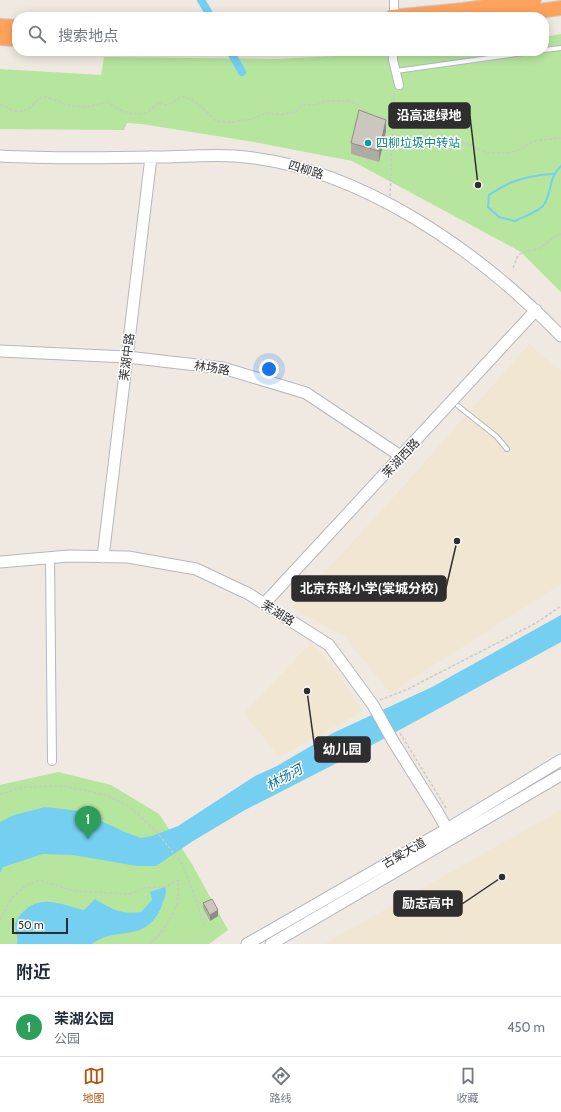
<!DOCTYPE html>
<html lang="zh">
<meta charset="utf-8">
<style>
body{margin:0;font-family:Cabin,"Noto Sans SC",sans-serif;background:#f6f6f7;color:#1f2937}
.scale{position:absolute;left:12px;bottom:10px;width:56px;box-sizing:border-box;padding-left:4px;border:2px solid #2e2e2e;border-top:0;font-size:11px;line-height:14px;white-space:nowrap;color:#2e2e2e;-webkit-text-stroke:3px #fff;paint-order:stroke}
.you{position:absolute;left:269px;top:369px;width:14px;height:14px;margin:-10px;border:3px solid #fff;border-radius:50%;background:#1a73e8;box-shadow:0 0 0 6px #1a73e833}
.badge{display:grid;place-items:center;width:26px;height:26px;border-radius:50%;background:#b45309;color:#fff;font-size:13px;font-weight:700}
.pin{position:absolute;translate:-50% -33px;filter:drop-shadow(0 1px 2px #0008)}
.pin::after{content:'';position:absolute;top:21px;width:14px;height:12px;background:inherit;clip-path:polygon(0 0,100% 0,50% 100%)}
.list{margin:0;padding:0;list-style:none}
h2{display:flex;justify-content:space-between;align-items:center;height:52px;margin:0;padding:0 16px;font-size:17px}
h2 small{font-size:13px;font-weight:400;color:#747a83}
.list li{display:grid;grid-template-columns:26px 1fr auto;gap:12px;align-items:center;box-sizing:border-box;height:60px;padding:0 16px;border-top:1px solid #e0e1e3}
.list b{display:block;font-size:15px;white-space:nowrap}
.list p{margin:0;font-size:13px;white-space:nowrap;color:#747a83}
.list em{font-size:13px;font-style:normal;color:#747a83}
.icon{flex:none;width:22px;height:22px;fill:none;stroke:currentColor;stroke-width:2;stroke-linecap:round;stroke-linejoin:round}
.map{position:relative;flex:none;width:561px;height:944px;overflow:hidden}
.search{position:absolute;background:#fff;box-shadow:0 2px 10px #0003;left:12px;right:12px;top:12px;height:44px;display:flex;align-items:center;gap:10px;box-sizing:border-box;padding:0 14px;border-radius:16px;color:#747a83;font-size:15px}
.sheet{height:112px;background:#fff}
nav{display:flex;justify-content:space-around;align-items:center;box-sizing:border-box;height:56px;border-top:1px solid #e0e1e3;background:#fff;font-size:11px;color:#747a83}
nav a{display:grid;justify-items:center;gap:2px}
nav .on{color:#b45309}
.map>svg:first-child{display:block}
.education{fill:#f0e6d1}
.green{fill:#b6e59e}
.water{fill:#75cff0}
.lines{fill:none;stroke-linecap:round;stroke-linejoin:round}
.stream{stroke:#75cff0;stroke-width:2}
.canal{stroke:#75cff0;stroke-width:8}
.lane-casing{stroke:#b4b7c1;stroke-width:6}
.street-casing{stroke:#b4b7c1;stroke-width:10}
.secondary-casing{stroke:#b4b7c1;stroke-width:13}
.highway-casing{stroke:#c9c9c9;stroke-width:16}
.path{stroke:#c9c9c9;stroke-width:1.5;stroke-dasharray:3 2;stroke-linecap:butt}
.lane{stroke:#fff;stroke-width:4}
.street{stroke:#fff;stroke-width:8}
.secondary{stroke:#fff;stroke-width:11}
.highway{stroke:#ffa35c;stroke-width:14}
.wall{fill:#afaba4}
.shaded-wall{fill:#8e8b86}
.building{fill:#cbc7bf;stroke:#8e8b86}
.culture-dot{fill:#0f9aa8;stroke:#fff;stroke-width:1.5}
.labels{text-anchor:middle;stroke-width:3;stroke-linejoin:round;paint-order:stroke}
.culture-label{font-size:12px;fill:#0d838f;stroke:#fff;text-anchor:start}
.street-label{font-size:12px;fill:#2e2e2e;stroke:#fff}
.water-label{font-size:13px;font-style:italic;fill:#0d6fa3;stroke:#fff}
.leader{fill:none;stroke:#2e2e2e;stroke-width:1.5}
.callout-dot{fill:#2e2e2e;stroke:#fff;stroke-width:1.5}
.callout{fill:#2e2e2e;stroke:#2e2e2e;stroke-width:1.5}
.callout-label{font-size:13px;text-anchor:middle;font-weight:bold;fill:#fff}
</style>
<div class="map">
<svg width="561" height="944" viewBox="0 0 561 944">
<rect width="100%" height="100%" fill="#efe9e1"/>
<path class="education" d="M529,344L561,371V584L390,693L344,636L292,608L393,498Z
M311,643L336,671L363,711L279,757L244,713Z
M561,810V944H324Z"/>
<path class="green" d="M561,34V292L521,252L352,161L254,142L142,124L127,123L124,130L0,129V69L101,75L104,57L277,59L427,51H544V37Z
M58,772L111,785L159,814L192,864L228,930L209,944H0V785Z"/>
<path class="water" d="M561,615V642L372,745L245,810L193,841L156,866H137L73,855L43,854L3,867L0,873V822L14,815L45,807L79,811L125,832L141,838L152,836L178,826L255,776L277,766L333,733L432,687Z
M165,887C168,893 163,901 161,908C144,944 118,925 92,944H17C19,937 15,932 15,926C15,921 19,916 23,912C41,893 62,905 84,910L95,899C112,909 121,915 141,912L152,900L150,892Z"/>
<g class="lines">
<path class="stream" d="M553,174C529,175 508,181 489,195L488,207L499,217L515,221C523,217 537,212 543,206C553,193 547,179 561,166"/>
<path class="canal" d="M201,0L211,17
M230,51L242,72"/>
<defs>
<path id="lane" d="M544,50L561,48
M396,71L538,51
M458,406L496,436L507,449"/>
<path id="street" d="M394,17V0
M393,51V60L399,85
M50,557L52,761"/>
<path id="secondary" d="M0,156C52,159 105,158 158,157C183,157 210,154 235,156C357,165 478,250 561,336
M0,351L127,357L223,368L306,393L402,457
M103,557L151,157
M0,562L69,556L128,557L196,569L249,594L329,645L373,705L393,741L438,813L452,838
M264,604L536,310
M247,944L447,829L561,760
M271,944L561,775"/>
<path id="highway" d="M392,17L463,10L534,0
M499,17L561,8
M0,26L17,27
M0,38L17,39"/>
</defs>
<use href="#lane" class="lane-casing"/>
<use href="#street" class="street-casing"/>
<use href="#secondary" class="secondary-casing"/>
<use href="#highway" class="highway-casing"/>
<path class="path" d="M0,105C6,106 10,110 16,111C29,113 34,101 44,96L67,105L86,107L108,102C118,111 136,118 149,111C152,109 156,105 158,102C168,109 174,101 182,96L195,101L216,121L225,122H234L255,118L266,113L281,115L297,111L302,105H316L325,101H349L359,105L368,114
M379,118L401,121L431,137L442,140H456L488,153H508L518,150L534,141L561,138
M390,196L394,91
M513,268L518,255C525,251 530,251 537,249C546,246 550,237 560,235L561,233
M380,700L408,689L536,623L561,606
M400,733L446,808
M0,794L24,787L64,786L106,795L130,807L156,831L183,865L205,926
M0,920L11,899L26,885L39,880L75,891L130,894L144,888L165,887L178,880C178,886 179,893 178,899C176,912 160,937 149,944"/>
<use href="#lane" class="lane"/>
<use href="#street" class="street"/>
<use href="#secondary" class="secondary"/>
<use href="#highway" class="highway"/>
</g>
<path class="wall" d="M386,131L379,162L351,154V143Z
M203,903L218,916L210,921L203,908Z"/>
<path class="shaded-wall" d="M386,120V131L379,162V151Z
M218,910V916L210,921V915Z"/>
<path class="building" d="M359,110L386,120L379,151L351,143Z
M212,899L218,910L210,915L203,903Z"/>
<circle class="culture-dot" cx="368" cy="143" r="4"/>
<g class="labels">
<g class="culture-label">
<text x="376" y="147">四柳垃圾中转站</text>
</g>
<g class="street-label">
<text transform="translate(306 170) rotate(17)" y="4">四柳路</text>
<text transform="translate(127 357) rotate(-83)" y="4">茉湖中路</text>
<text transform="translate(212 368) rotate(9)" y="4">林场路</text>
<text transform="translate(401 458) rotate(-47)" y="4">茉湖西路</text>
<text transform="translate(278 613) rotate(32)" y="4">茉湖路</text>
<text transform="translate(404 853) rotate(-30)" y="4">古棠大道</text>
</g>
<g class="water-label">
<text transform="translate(284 777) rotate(-29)" y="5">林场河</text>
</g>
</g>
<path class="leader" d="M478 185L470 116M457 541L446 588M307 691L315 750M502 877L462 904"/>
<g class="callout-dot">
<circle cx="478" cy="185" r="4"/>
<circle cx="457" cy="541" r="4"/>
<circle cx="307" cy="691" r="4"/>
<circle cx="502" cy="877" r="4"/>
</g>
<g class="callout">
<rect x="389" y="103" width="81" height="25" rx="4"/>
<rect x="292" y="576" width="154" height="25" rx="4"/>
<rect x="315" y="737" width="55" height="25" rx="4"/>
<rect x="394" y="891" width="68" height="25" rx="4"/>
</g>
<g class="callout-label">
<text x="429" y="120">沿高速绿地</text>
<text x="369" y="593">北京东路小学(棠城分校)</text>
<text x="342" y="754">幼儿园</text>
<text x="428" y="908">励志高中</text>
</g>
</svg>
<div class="scale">50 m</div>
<div class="you"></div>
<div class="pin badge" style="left:88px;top:839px;background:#2e9e5b">1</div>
<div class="search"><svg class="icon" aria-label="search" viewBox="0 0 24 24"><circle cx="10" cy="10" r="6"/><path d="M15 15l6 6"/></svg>搜索地点</div>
</div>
<section class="sheet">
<h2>附近<small></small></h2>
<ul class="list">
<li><span class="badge" style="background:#2e9e5b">1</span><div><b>茉湖公园</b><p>公园</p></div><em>450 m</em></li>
</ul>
</section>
<nav>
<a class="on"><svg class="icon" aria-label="map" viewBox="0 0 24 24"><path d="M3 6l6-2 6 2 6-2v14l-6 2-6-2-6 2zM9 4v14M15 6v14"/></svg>地图</a>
<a><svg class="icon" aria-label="directions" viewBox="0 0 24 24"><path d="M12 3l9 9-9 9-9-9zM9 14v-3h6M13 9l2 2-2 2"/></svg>路线</a>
<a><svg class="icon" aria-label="saved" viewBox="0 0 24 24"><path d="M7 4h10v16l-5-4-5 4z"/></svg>收藏</a>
</nav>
